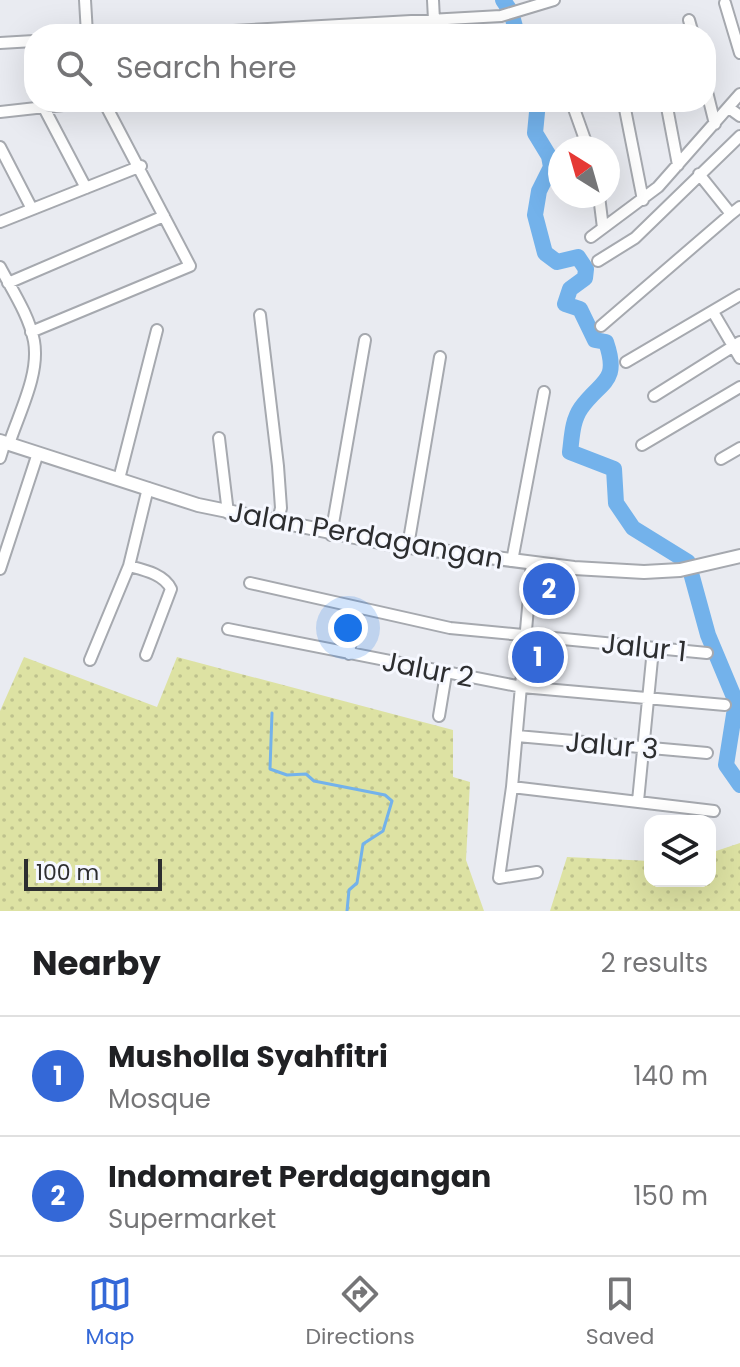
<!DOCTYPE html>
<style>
body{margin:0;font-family:Poppins,sans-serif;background:#f2f2f2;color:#202124}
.controls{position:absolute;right:24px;bottom:24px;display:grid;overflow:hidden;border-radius:16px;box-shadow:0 8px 32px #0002}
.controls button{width:72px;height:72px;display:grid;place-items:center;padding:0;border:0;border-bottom:2px solid #e0e0e0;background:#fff;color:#202124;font:40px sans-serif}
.compass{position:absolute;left:548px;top:136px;width:72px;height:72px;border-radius:50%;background:#fff;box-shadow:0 8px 32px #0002;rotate:323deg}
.scale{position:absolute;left:24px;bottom:20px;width:138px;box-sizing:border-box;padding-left:8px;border:4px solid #2d2e30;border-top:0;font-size:22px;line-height:28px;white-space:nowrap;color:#2d2e30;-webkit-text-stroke:6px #f6f8ff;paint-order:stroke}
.you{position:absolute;left:348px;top:628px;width:28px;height:28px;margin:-20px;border:6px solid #fff;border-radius:50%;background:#1a73e8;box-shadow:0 0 0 12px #1a73e833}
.badge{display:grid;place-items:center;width:52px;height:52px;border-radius:50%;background:#3468d7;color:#fff;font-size:26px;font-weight:700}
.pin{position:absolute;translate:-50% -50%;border:4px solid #fff;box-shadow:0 2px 8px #0006}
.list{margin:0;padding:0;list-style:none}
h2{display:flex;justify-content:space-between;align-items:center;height:104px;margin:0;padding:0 32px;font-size:34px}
h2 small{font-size:26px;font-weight:400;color:#757577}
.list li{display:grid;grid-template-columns:52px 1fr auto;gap:24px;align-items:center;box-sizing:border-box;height:120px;padding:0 32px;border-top:2px solid #e0e0e0}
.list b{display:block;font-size:30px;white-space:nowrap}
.list p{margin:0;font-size:26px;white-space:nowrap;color:#757577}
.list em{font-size:26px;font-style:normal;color:#757577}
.icon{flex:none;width:44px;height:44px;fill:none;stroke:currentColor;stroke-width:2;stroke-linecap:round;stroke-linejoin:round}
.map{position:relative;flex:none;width:740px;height:911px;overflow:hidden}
.search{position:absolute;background:#fff;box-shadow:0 8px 32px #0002;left:24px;right:24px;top:24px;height:88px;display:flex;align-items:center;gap:20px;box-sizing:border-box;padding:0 28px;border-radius:32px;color:#757577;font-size:30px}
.sheet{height:344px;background:#fff}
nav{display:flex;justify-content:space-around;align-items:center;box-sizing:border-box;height:112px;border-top:2px solid #e0e0e0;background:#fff;font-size:22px;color:#757577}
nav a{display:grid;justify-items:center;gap:4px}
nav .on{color:#3468d7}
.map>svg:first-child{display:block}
.grass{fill:url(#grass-dots)}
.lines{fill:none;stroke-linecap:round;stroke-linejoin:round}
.stream{stroke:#73b2eb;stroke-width:3}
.river{stroke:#73b2eb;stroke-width:16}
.minor-casing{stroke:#a6a9af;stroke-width:14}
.tertiary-casing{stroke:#a6a9af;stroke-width:16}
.minor{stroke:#fff;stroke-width:10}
.tertiary{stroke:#fff;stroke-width:12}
.labels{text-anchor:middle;stroke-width:6;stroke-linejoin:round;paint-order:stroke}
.street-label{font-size:28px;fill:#2d2e30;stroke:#f6f8ff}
</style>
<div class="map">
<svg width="740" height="911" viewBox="0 0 740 911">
<defs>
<pattern id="grass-dots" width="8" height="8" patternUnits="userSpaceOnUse" patternTransform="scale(2)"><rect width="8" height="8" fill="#dde2a3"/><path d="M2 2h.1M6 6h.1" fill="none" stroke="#bec28d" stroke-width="1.8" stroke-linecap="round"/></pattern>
</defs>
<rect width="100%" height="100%" fill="#e9ebf1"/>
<path class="grass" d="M24,657L157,707L177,657L453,730V777L470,782L466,860L484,911H0V711Z
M740,843V911H550L567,857L650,861V881H710V853Z"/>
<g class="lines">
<path class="stream" d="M272,713L270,769L287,775L306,774L314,781L385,795L392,801L383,831L363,844L357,883L349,890L347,911"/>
<path class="river" d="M503,0L511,12L517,34
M538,102L535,133L549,156L551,167L539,191L535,215L545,253L557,262L578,257L586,269L585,278L570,289L565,304L580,309L595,340L606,342C620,383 601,380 581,408C572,421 572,437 570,452L614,469L616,503L633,528L688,562L708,635L736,702L726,765L740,785"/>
<defs>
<path id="minor" d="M85,0L87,34
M433,0L434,20
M725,3L740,53
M689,20L693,34
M178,34L501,16L554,0
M0,43L34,41
M706,88L715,124
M666,102L678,165
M572,103L588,148
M44,108L86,188
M729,108L740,116
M625,109L643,200
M0,112L90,102
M0,147L32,209
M699,174L731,214L740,207
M599,196L603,228
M0,222L141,166
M591,237L658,187L740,94
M598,261L635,238L740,136
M0,267C12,290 29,315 34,341C40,374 19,413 9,444
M8,283L164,216
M713,312L740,358
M260,315L278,466L281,508L277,524
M601,326L731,214
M31,332L190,266L104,102
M626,362L740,295
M654,396L740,342
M219,438L228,513
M642,445L740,387
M0,458L5,442
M721,459L740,448
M119,479L157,330
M331,535L365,340
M408,546L440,357
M512,561L544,392
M532,563L512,787L499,878L537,872
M129,566C144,570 164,574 171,589L146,655
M0,569L38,453
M250,583L450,628L707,653
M228,629L522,687L725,705
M349,654L356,607
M90,660L129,566L148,488
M439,716L446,674
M517,736L707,753
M512,787L714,811
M638,801L653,649"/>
<path id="tertiary" d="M0,441L198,505L394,545L574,568L644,572L680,570L740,556"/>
</defs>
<use href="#minor" class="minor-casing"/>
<use href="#tertiary" class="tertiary-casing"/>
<use href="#minor" class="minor"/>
<use href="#tertiary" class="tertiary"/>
</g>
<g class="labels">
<g class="street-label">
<text transform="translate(366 535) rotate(10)" y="10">Jalan Perdagangan</text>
<text transform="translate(644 647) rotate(6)" y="10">Jalur 1</text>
<text transform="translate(428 669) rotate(11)" y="10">Jalur 2</text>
<text transform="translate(612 745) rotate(5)" y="10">Jalur 3</text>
</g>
</g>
</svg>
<div class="controls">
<button><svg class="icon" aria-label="layers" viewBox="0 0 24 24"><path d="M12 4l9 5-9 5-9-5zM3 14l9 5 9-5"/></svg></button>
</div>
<svg class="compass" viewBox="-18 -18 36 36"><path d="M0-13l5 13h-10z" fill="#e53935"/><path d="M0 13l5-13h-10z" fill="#757577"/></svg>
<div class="scale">100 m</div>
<div class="you"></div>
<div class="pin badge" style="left:538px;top:657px">1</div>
<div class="pin badge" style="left:549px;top:589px">2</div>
<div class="search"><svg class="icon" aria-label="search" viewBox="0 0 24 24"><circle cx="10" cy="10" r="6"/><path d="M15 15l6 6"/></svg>Search here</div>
</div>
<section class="sheet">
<h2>Nearby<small>2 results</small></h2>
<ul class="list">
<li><span class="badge">1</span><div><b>Musholla Syahfitri</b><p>Mosque</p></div><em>140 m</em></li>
<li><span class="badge">2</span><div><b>Indomaret Perdagangan</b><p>Supermarket</p></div><em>150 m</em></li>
</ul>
</section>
<nav>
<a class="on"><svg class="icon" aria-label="map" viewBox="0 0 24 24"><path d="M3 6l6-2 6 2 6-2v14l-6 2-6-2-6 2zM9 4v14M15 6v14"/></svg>Map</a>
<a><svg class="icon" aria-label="directions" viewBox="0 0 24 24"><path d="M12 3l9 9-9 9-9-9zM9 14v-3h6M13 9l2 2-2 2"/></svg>Directions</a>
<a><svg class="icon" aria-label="saved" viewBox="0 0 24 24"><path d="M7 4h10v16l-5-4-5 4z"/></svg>Saved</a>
</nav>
